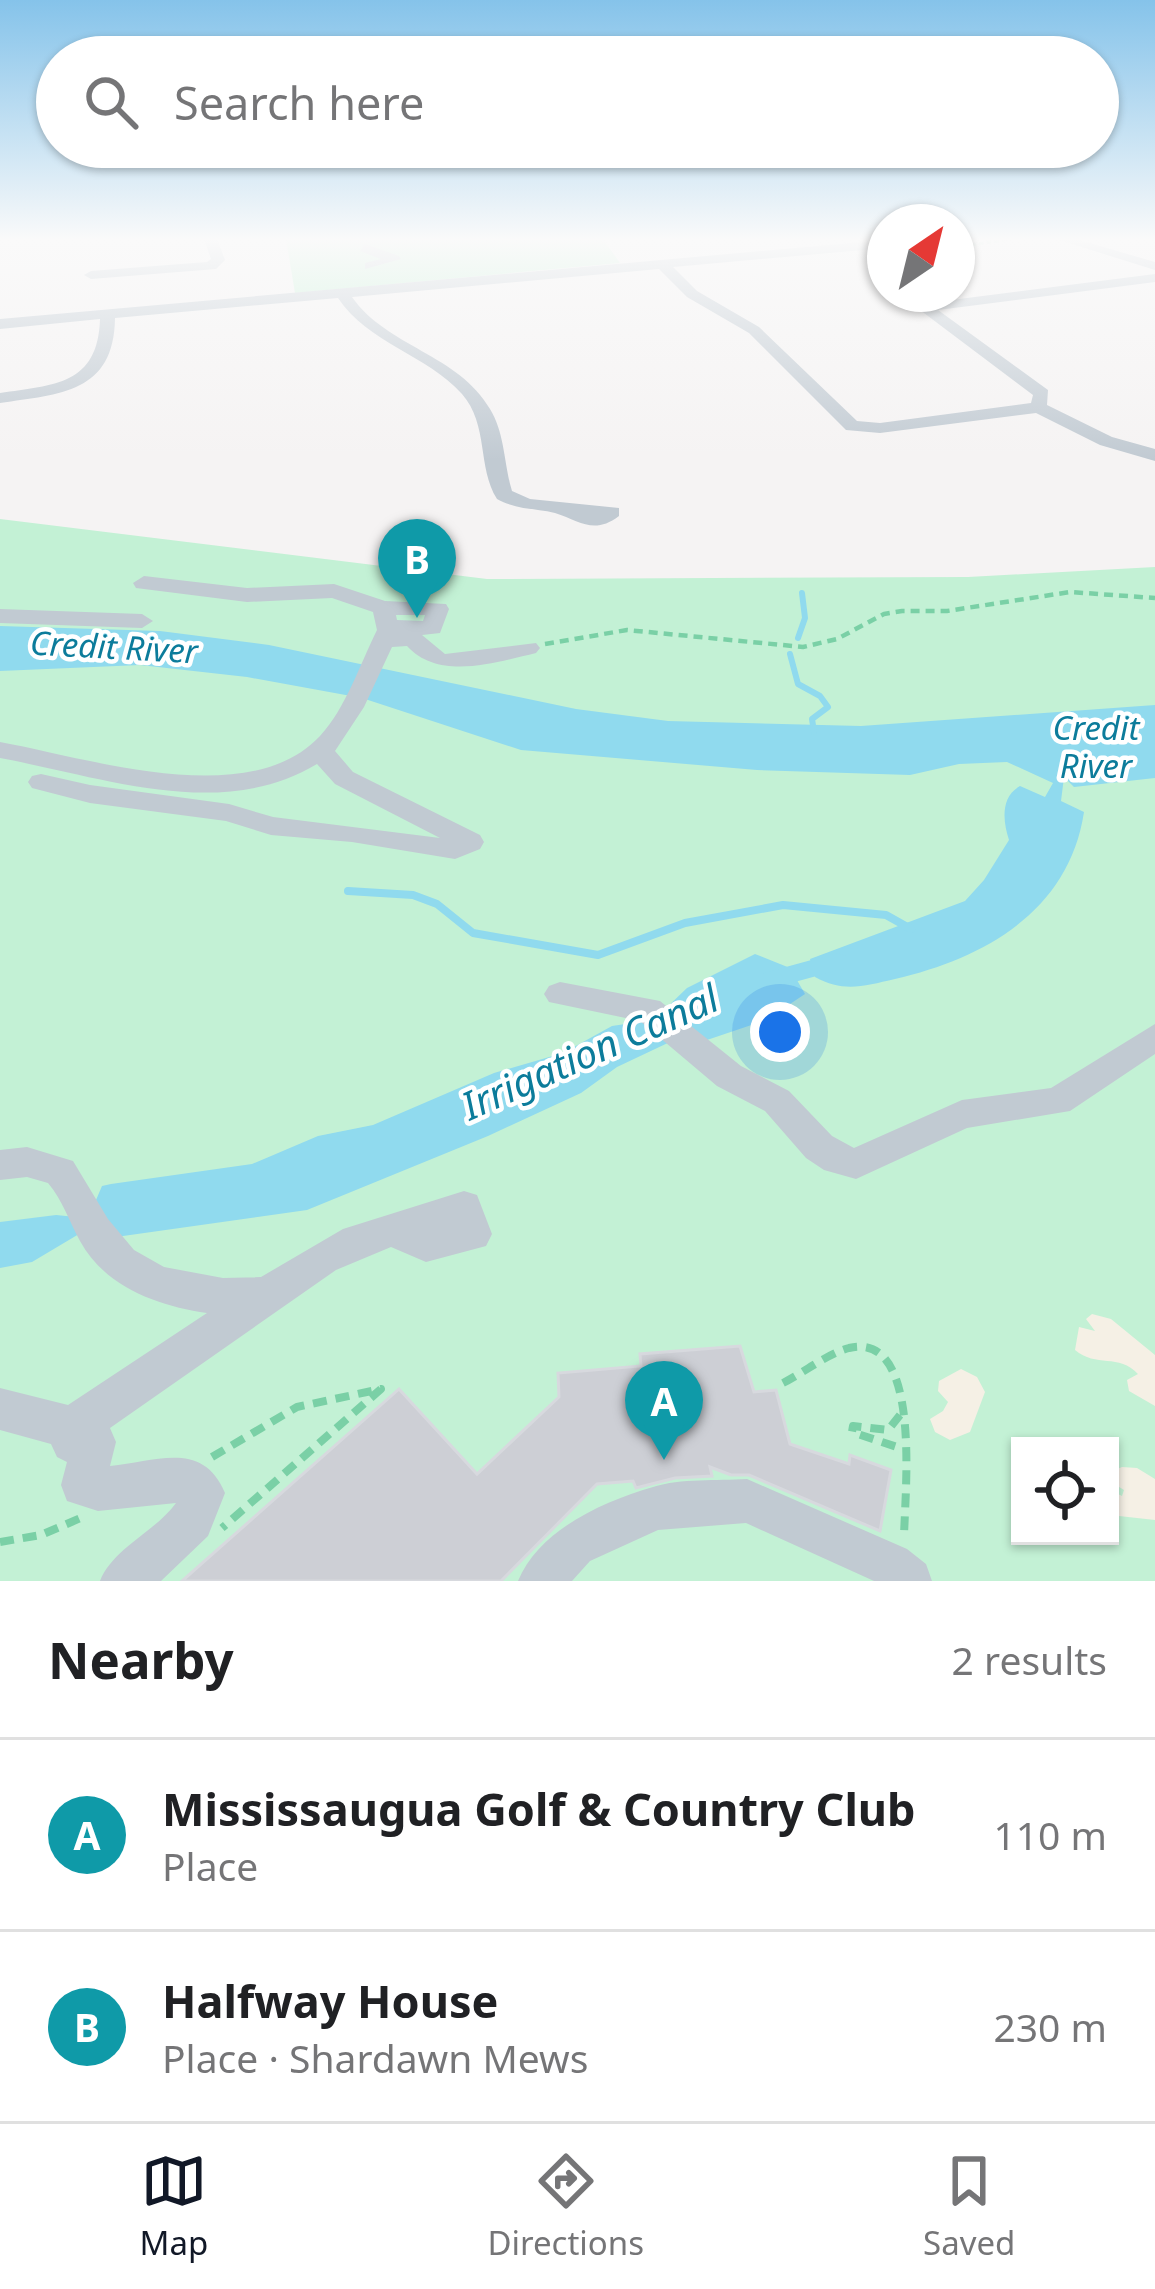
<!DOCTYPE html>
<meta charset="utf-8">
<style>
body{margin:0;font-family:"Noto Sans",sans-serif;background:#f2f2f2;color:#202124}
.controls{position:absolute;right:36px;bottom:36px;display:grid;overflow:hidden;border-radius:0px;box-shadow:0 3px 9px #0004}
.controls button{width:108px;height:108px;display:grid;place-items:center;padding:0;border:0;border-bottom:3px solid #e0e0e0;background:#fff;color:#202124;font:60px sans-serif}
.compass{position:absolute;left:867px;top:204px;width:108px;height:108px;border-radius:50%;background:#fff;box-shadow:0 3px 9px #0004;rotate:35deg}
.you{position:absolute;left:780px;top:1032px;width:42px;height:42px;margin:-30px;border:9px solid #fff;border-radius:50%;background:#1a73e8;box-shadow:0 0 0 18px #1a73e833}
.badge{display:grid;place-items:center;width:78px;height:78px;border-radius:50%;background:#111827;color:#fff;font-size:39px;font-weight:700}
.pin{position:absolute;translate:-50% -99px;filter:drop-shadow(0 3px 6px #0008)}
.pin::after{content:'';position:absolute;top:63px;width:42px;height:36px;background:inherit;clip-path:polygon(0 0,100% 0,50% 100%)}
.list{margin:0;padding:0;list-style:none}
h2{display:flex;justify-content:space-between;align-items:center;height:156px;margin:0;padding:0 48px;font-size:51px}
h2 small{font-size:39px;font-weight:400;color:#757577}
.list li{display:grid;grid-template-columns:78px 1fr auto;gap:36px;align-items:center;box-sizing:border-box;height:192px;padding:0 48px;border-top:3px solid #e0e0e0}
.list b{display:block;font-size:45px;white-space:nowrap}
.list p{margin:0;font-size:39px;white-space:nowrap;color:#757577}
.list em{font-size:39px;font-style:normal;color:#757577}
.icon{flex:none;width:66px;height:66px;fill:none;stroke:currentColor;stroke-width:2;stroke-linecap:round;stroke-linejoin:round}
.map{position:relative;flex:none;width:1155px;height:1581px;overflow:hidden}
.search{position:absolute;background:#fff;box-shadow:0 3px 9px #0004;left:36px;right:36px;top:36px;height:132px;display:flex;align-items:center;gap:30px;box-sizing:border-box;padding:0 42px;border-radius:66px;color:#757577;font-size:45px}
.sheet{height:540px;background:#fff}
nav{display:flex;justify-content:space-around;align-items:center;box-sizing:border-box;height:168px;border-top:3px solid #e0e0e0;background:#fff;font-size:33px;color:#757577}
nav a{display:grid;justify-items:center;gap:6px}
nav .on{color:#111827}
.map>svg:first-child{display:block}
.green{fill:#c3f1d5;fill-rule:evenodd}
.sand{fill:#f5f0e5}
.water{fill:#90daee}
.lines{fill:none;stroke-linecap:round;stroke-linejoin:round}
.stream-far1{stroke:#90daee;stroke-width:6}
.stream{stroke:#90daee;stroke-width:8}
.canal{fill:#90daee;fill-rule:evenodd}
.building{fill:#cdcfd5;stroke:#d7d9de;stroke-width:3}
.path-far2{stroke:#7ad0a6;stroke-width:3;stroke-dasharray:4.5 3;stroke-linecap:butt}
.path-far1{stroke:#7ad0a6;stroke-width:4.5;stroke-dasharray:9 6;stroke-linecap:butt}
.path{stroke:#7ad0a6;stroke-width:8;stroke-dasharray:14 9;stroke-linecap:butt}
.minor{fill:#c1cad2;fill-rule:evenodd}
.labels{text-anchor:middle;stroke-width:9;stroke-linejoin:round;paint-order:stroke}
.water-label{font-size:33px;font-style:italic;fill:#0c7c9b;stroke:#fff}
.near-water-label{font-size:39px;font-style:italic;fill:#0c7c9b;stroke:#fff}
</style>
<div class="map">
<svg width="1155" height="1581" viewBox="0 0 1155 1581">
<rect width="100%" height="100%" fill="#f5f3f3"/>
<path class="green" d="M286,239H603L620,263L295,293Z
M0,519L487,579L968,577L1155,567V1581H0ZM1020,1446H1110V1536H1020Z"/>
<path class="sand" d="M1092,1314L1111,1319L1155,1355V1406L1129,1391L1127,1380L1138,1374C1119,1353 1096,1368 1075,1350L1079,1327L1095,1331L1086,1319Z
M961,1369L977,1377L985,1392L970,1432L950,1440L935,1432L930,1419L943,1411L948,1402L938,1391L939,1381Z
M1122,1467L1137,1468L1155,1479V1520L1110,1515V1490L1122,1496L1124,1490L1111,1482L1110,1472Z"/>
<path class="water" d="M0,626L160,631L269,645L576,709L668,721L861,726L1155,705V778L1074,787L1064,777L1061,801L1084,812C1069,911 985,958 895,979C864,986 844,993 815,977L810,959L965,901L984,880L1009,840C1003,822 1000,797 1020,786L1045,797L1053,783L1007,762L959,764L910,775L757,770L521,750L362,698L247,677L140,665L0,671Z
M755,954L790,968L805,994L766,1020L707,1040L663,1011L687,988Z
M652,1020L672,1041L617,1067L581,1093L488,1136L307,1210L116,1237L96,1200L102,1186L111,1184L252,1164L318,1136L373,1125L494,1073L563,1053L612,1026Z
M56,1215L76,1217L79,1234L32,1262L0,1268V1222Z"/>
<g class="lines">
<path class="stream-far1" d="M798,638L805,618L802,593
M790,654L798,684L820,696L828,707L812,719L814,732"/>
<path class="stream" d="M348,891L413,895L437,904L473,933L598,955L685,923L783,905L886,915L911,929"/>
<path class="canal" d="M837,953L846,956L849,962L846,968L769,989L760,986L757,980L760,974Z"/>
</g>
<path class="building" d="M740,1346L754,1392L776,1390L790,1444L849,1464L850,1455L891,1470L880,1531L749,1475H731L710,1467L712,1476L675,1478L636,1488L633,1481L597,1484L501,1581H182L399,1389L477,1474L559,1397L558,1373L641,1366L640,1354Z"/>
<g class="lines">
<path class="path-far2" d="M957,247L1010,239"/>
<path class="path-far1" d="M545,644L627,630L803,647L837,639L884,614L902,611H947L1070,592L1155,598"/>
<path class="path" d="M783,1383C803,1373 827,1354 849,1348C924,1330 904,1499 904,1539
M900,1415L888,1430L853,1426L852,1432L903,1449
M212,1457L297,1407L381,1389L222,1528
M0,1542L41,1535L83,1517"/>
<path class="minor" d="M204,239H217L225,260L216,269L91,279L84,275L91,271L207,262L211,259Z
M1056,239H1076L1155,262V270Z
M885,240V248L673,267L697,291L759,327L857,421L880,423L1031,403L1033,395L920,310V304L1155,274V282L938,310L1048,390L1047,405L1112,437L1155,449V461L1100,445L1036,413L880,433L846,430L749,333L687,297L659,269L352,297C387,347 458,354 490,409C505,433 504,465 512,491L530,499L619,508V516C594,535 580,521 555,513C535,508 517,510 497,499C477,467 489,425 462,394C426,354 369,344 338,298L115,318C114,393 60,394 0,403V393C54,385 98,385 100,319L0,329V319Z
M365,244L399,256L401,259L365,269V263L381,259L360,251Z
M144,576L247,588L334,584L385,601L446,604L449,609L440,633L422,635L445,654L536,643L540,648L536,653C494,663 439,681 407,646L392,647L364,707L335,751L353,772L480,835L484,842L480,849L455,859L352,842L271,835L226,821L90,803L32,788L28,782L32,776L41,774L90,785L229,804L273,817L440,838L335,784L317,764C221,822 103,777 0,758V742C89,758 249,812 320,736C346,708 360,664 377,630L373,612L332,598L247,602L136,588L133,583ZM396,615H425L423,621L397,620Z
M0,609L142,614L153,621L142,628L0,623Z
M560,982L660,1001L741,1066L789,1091L832,1136L854,1148L962,1100L1051,1088L1155,1024V1054L1070,1111L967,1128L856,1179L824,1170L806,1158L765,1111L717,1086L640,1021L549,1002L544,994L549,986Z
M27,1147L73,1161L108,1219L134,1250L164,1267L223,1278L261,1277L343,1229L464,1191L477,1195L492,1234L486,1246L426,1262L391,1247L336,1270L110,1428L116,1442L110,1466C157,1461 203,1440 225,1493L208,1536L161,1581H100C113,1548 155,1532 176,1503L98,1511L67,1501L61,1485L67,1462L57,1457L51,1444L0,1430V1388L68,1405L207,1313C158,1306 105,1287 80,1241C69,1221 63,1201 48,1183L27,1177L0,1180V1150Z
M747,1479L907,1549L926,1564L932,1581H874L746,1523L658,1530L590,1561L572,1581H518C539,1530 602,1502 653,1487C681,1478 717,1481 747,1479Z"/>
</g>
<linearGradient id="sky" x2="0" y2="1"><stop stop-color="#85c3ea"/><stop offset="0.52" stop-color="#fafafa"/><stop offset="1" stop-color="#fafafa" stop-opacity="0"/></linearGradient>
<rect width="1155" height="460" fill="url(#sky)"/>
<g class="labels">
<g class="water-label">
<text transform="translate(114 647) rotate(3)" y="12">Credit River</text>
<text x="1096" y="740">Credit<tspan x="1096" dy="38">River</tspan></text>
</g>
<g class="near-water-label">
<text transform="translate(590 1052) rotate(-24)" y="14">Irrigation Canal</text>
</g>
</g>
</svg>
<div class="controls">
<button><svg class="icon" aria-label="locate" viewBox="0 0 24 24"><circle cx="12" cy="12" r="6"/><path d="M12 2v4M12 18v4M2 12h4M18 12h4"/></svg></button>
</div>
<svg class="compass" viewBox="-18 -18 36 36"><path d="M0-13l5 13h-10z" fill="#e53935"/><path d="M0 13l5-13h-10z" fill="#757577"/></svg>
<div class="you"></div>
<div class="pin badge" style="left:664px;top:1460px;background:#0f9aa8">A</div>
<div class="pin badge" style="left:417px;top:618px;background:#0f9aa8">B</div>
<div class="search"><svg class="icon" aria-label="search" viewBox="0 0 24 24"><circle cx="10" cy="10" r="6"/><path d="M15 15l6 6"/></svg>Search here</div>
</div>
<section class="sheet">
<h2>Nearby<small>2 results</small></h2>
<ul class="list">
<li><span class="badge" style="background:#0f9aa8">A</span><div><b>Mississaugua Golf &amp; Country Club</b><p>Place</p></div><em>110 m</em></li>
<li><span class="badge" style="background:#0f9aa8">B</span><div><b>Halfway House</b><p>Place · Shardawn Mews</p></div><em>230 m</em></li>
</ul>
</section>
<nav>
<a class="on"><svg class="icon" aria-label="map" viewBox="0 0 24 24"><path d="M3 6l6-2 6 2 6-2v14l-6 2-6-2-6 2zM9 4v14M15 6v14"/></svg>Map</a>
<a><svg class="icon" aria-label="directions" viewBox="0 0 24 24"><path d="M12 3l9 9-9 9-9-9zM9 14v-3h6M13 9l2 2-2 2"/></svg>Directions</a>
<a><svg class="icon" aria-label="saved" viewBox="0 0 24 24"><path d="M7 4h10v16l-5-4-5 4z"/></svg>Saved</a>
</nav>
